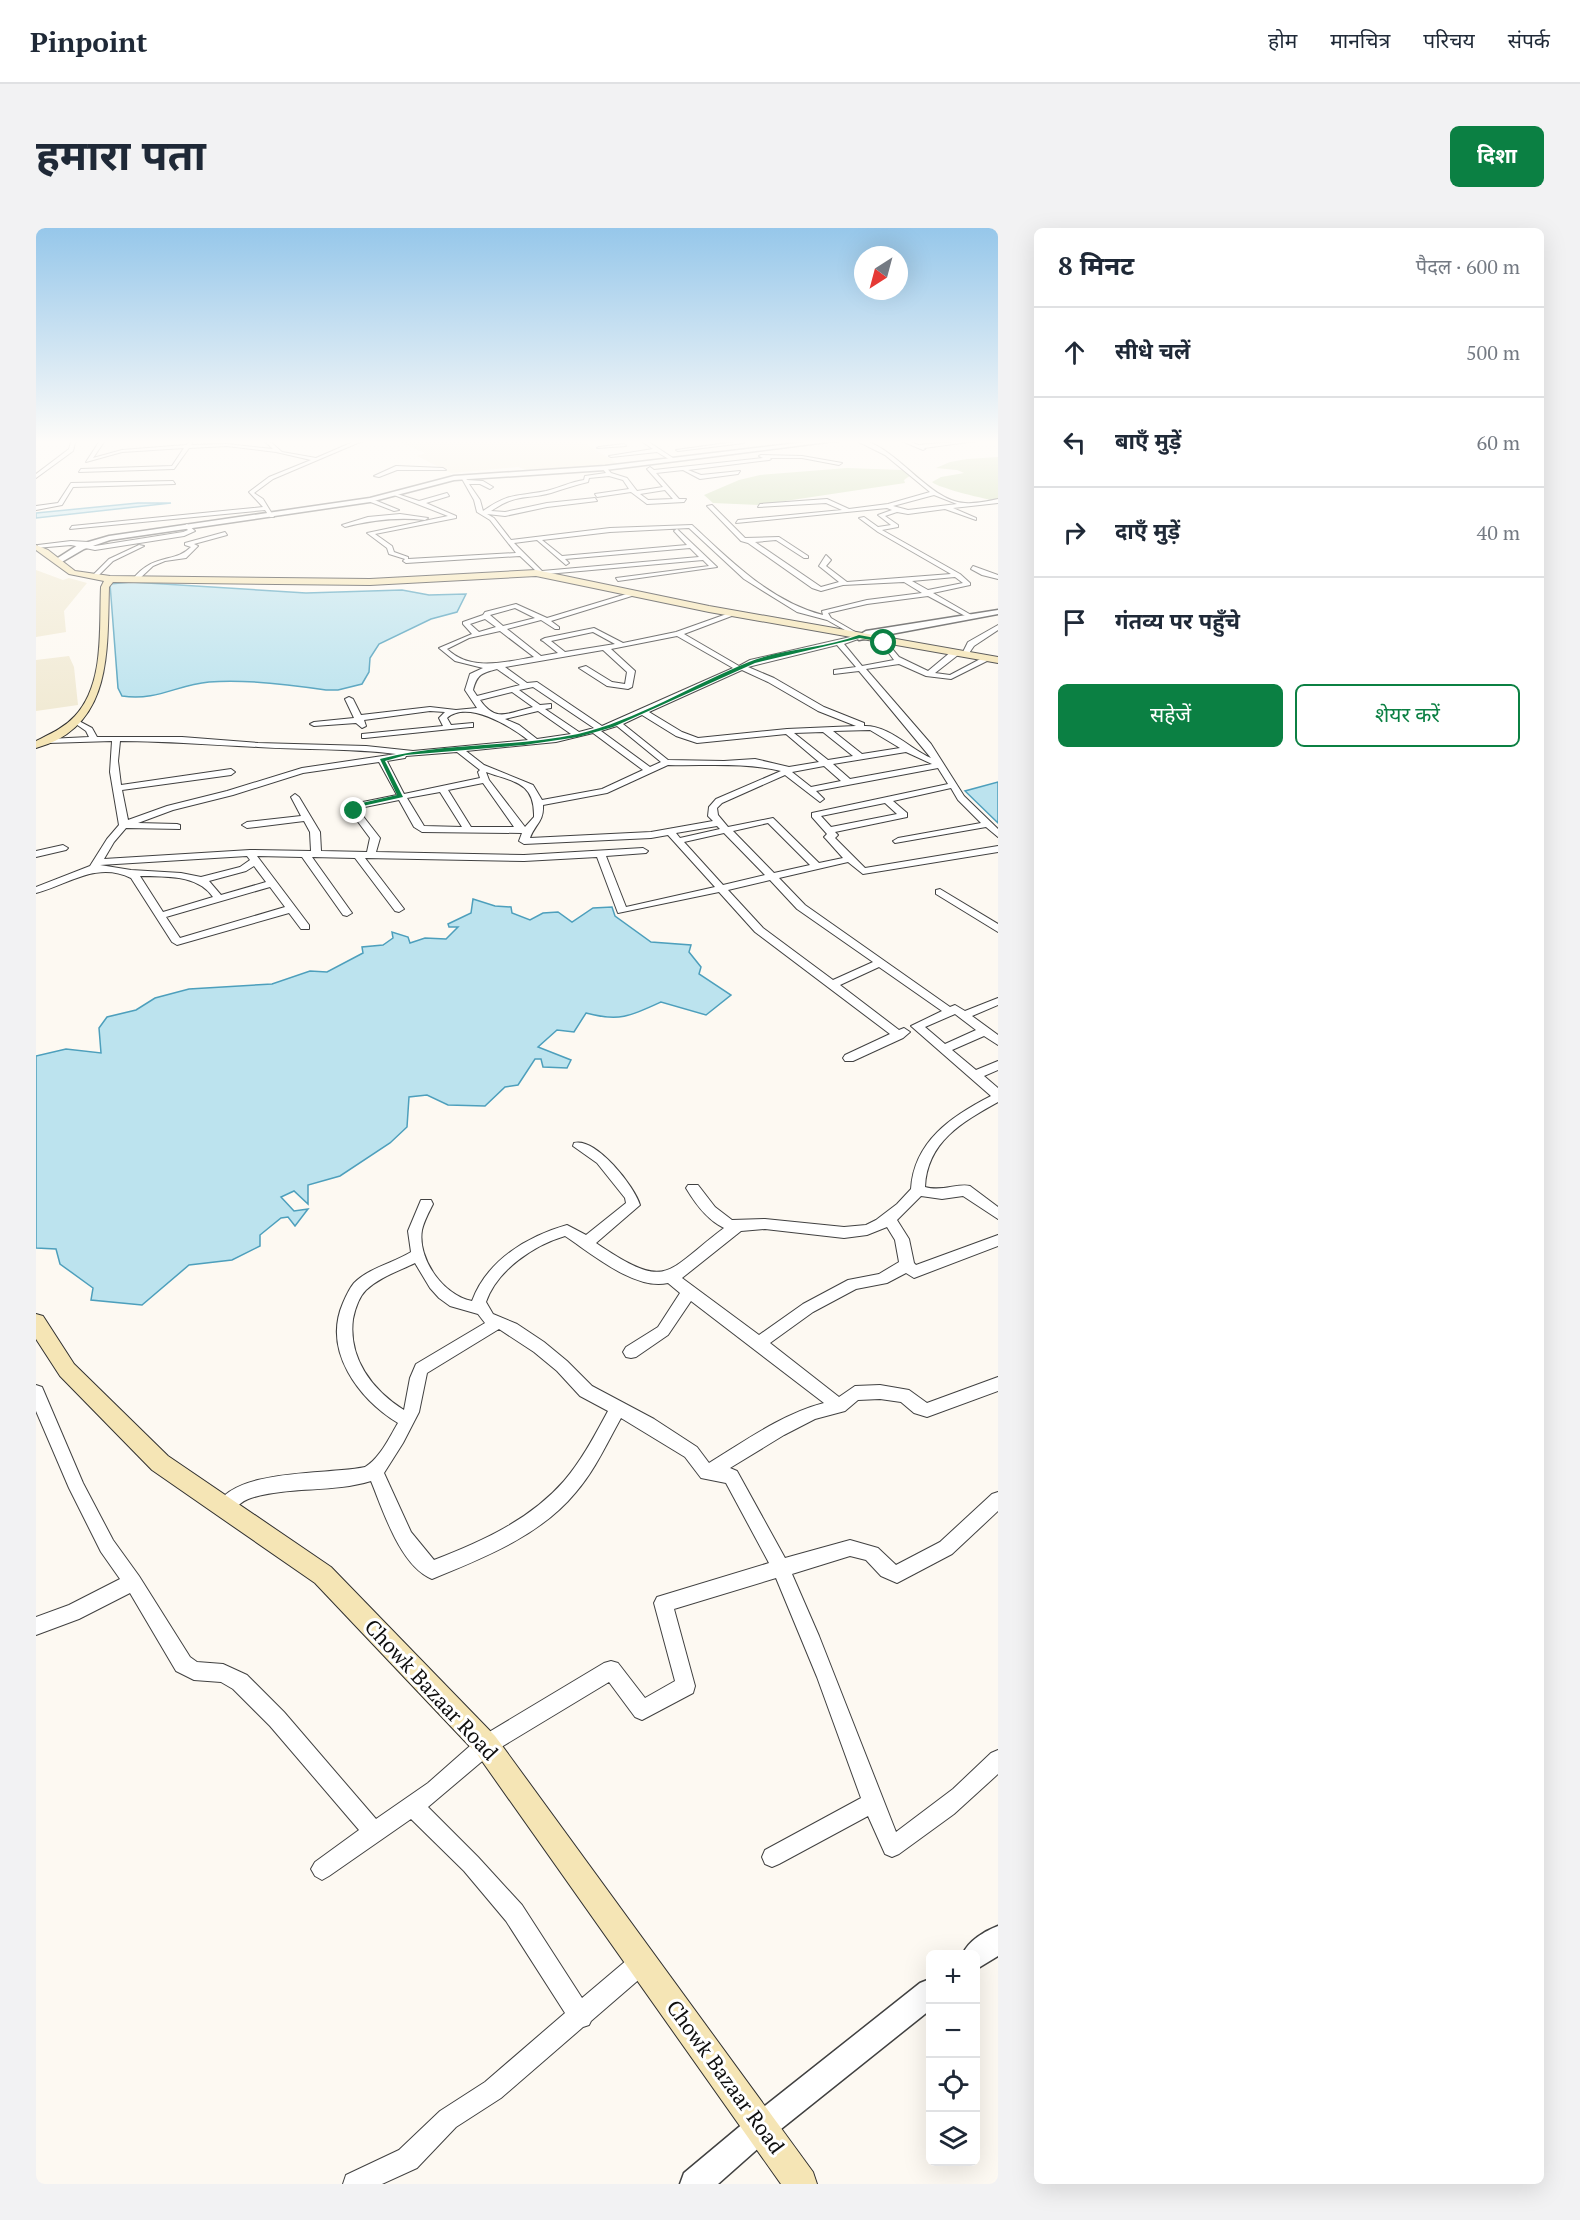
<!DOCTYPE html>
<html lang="hi">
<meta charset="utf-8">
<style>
body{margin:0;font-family:"PT Serif","Noto Sans Devanagari",serif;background:#f2f2f3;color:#1f2937}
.controls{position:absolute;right:18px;bottom:18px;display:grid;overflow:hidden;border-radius:9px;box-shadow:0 6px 24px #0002}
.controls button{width:54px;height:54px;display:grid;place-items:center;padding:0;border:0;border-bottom:2px solid #e0e1e3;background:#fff;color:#1f2937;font:30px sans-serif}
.compass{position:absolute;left:818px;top:18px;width:54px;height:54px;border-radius:50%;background:#fff;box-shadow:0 6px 24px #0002;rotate:216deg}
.stop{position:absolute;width:18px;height:18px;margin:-14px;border:4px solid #0b8043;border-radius:50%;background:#fff}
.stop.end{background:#0b8043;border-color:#fff;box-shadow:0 2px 6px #0008}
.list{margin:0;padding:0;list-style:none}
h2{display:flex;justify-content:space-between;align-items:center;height:78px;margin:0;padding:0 24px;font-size:26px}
h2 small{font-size:20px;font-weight:400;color:#747a83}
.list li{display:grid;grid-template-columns:39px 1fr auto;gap:18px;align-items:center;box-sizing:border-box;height:90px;padding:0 24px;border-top:2px solid #e0e1e3}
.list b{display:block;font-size:22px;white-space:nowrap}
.list em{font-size:20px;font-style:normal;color:#747a83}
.actions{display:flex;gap:12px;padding:18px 24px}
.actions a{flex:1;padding:14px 0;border:2px solid #0b8043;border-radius:9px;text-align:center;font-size:21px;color:#0b8043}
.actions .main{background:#0b8043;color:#fff}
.icon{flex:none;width:33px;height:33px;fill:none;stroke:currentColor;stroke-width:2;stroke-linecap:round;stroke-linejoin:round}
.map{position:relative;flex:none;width:962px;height:1956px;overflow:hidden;border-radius:9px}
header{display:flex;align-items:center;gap:36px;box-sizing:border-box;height:84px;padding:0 30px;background:#fff;border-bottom:2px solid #e0e1e3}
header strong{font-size:28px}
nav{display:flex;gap:33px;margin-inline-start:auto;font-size:21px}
.intro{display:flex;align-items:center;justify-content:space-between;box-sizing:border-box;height:144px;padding:0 36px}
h1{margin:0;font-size:42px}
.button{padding:15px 27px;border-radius:9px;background:#0b8043;color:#fff;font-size:21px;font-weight:700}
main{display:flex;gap:36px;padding:0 36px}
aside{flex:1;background:#fff;border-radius:9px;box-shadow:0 6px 24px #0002}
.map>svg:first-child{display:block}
.farmland{fill:#f1ead4}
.forest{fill:#bed3a0}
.water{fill:#bce3ee;stroke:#4d9fbc;stroke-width:1.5}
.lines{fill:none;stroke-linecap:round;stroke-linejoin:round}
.minor-casing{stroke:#414141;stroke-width:2}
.tertiary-casing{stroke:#414141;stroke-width:3}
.secondary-casing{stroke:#303030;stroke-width:2}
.minor{fill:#fff;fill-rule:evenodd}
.tertiary{fill:#fff;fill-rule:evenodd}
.secondary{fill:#f5e5b5;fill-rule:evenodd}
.route{fill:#0b8043}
.labels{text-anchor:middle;stroke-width:6;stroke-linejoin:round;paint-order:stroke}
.near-street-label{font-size:21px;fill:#0e0e0e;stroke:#fff}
</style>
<header>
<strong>Pinpoint</strong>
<nav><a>होम</a><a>मानचित्र</a><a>परिचय</a><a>संपर्क</a></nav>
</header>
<div class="intro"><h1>हमारा पता</h1><a class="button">दिशा</a></div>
<main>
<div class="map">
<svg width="962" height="1956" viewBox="0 0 962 1956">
<rect width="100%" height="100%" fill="#fdf9f2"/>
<path class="farmland" d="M384,211H421L433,214L460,211H542L584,237L498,245L482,239L415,245L381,228L389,225L363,214Z
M0,342L27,352L33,350L51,355L28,383L30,404L0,409Z
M33,428L38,439L42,477L0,483V432Z"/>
<path class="forest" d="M962,229V273C952,272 902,260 896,254L905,249L928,245L921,242L900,240L914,234L931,231Z
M811,240L867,242L875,247L868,252L869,255L723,277L677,275L668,267L703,252L724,247Z"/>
<path class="water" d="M102,275H135L0,290V285Z
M95,354L270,365L366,362L393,367L430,366L421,384L395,391L343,416L334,430L333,444L326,456L302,462H290C257,457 206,451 173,454C140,457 122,473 86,468L82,460L74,356Z
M962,554V595L929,563Z
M437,671L459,678L475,679L476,685L494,692L507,685L522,684L536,694L557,680L576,679L579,688L615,714L655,717L653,724L665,739L663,746L695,767L670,787L625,774C595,788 583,794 550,785L538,804L521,802L502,819L535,832L531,840L507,839L505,831H499L482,857L469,859L449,878L412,877L391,867L373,869L371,899L354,915L304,948L272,957V976L258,963L245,969L258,983L272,981L259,998L252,989L245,990L224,1007V1018L196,1032L153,1037L106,1077L55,1072L57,1060L24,1036L20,1021L0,1020V828L30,821L65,825L63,800L71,789L100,782L119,770L153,761L236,756L274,743L291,744L327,725L326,719L347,717L357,710L356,704L372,709L374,715L389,710L410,711L422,699H413L412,696L435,685Z"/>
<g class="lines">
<defs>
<path id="minor" d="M36,211H40L37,223L0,250V246L33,221Z
M65,211H70L57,230L86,222L150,217L155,212L157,213L155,217L191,216L237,221L226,211H231L246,224L280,230L324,211H331L237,251L218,265L227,271L238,289H234L229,282L34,301L36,298L227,279L213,264L233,249L275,232L240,224L191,218L153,220L138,241L43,244L45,241L136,238L148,220L86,224L50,234Z
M602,211H608L640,232L636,233L621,224L575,229L573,228L617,221Z
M817,211C857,211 890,273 929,275C940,276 952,273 962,271V275L917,280L940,290V292L909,281L872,286L861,284L849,288L862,297V299L846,302L924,346L934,355V357L897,365L937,388V390H933L892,368L831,376L792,385L795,390L821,405L816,406L791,392L761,384L708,351L653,300L574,304L506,312L526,328L651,317L638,303L641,301L681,339L582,353L580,350L673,338L667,332L500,347L497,345L500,343L484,328L370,335L367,333L369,331L353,326L351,320L331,305L412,288L358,267V265L383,273L411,265L413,268L390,275L420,288V290L339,306L356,318L358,324L372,329V331L480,325L454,292L441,284L438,272L425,249H429L431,252L447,253L457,259L454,261L444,256H433L444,272L447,283C474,264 480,269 510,263C523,260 534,254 548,252L549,248L570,245L566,240L569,238L575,245L591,250L601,263L627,259L611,241L614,239L618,242L727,230L723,228L725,227L766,228L806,235L803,237L766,230H734L735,231L733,232L652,242L665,247L704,243L702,246L664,251L647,242L620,245L643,271H650L648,274L611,276L595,264L561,269L559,266L593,261L587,252L573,248L553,250L552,254C539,257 527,261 515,265C489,272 481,265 455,283L469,284L511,275L559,270L561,273L511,279L469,288L451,286L458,290L475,312L574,300L656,297C695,333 734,373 787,387L786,383L831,372L886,365L868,354L807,357L785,363L776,360L712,315L705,313L671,278L676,277L709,310L743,309L772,328V330H768L740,312L719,314L785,359L803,354L783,338L790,327L795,332L790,338L811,354L915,346L842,304L823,290L828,289L842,299L855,297L842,287L856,282L851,280L700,295L702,292L806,282L790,275L722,279L724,276L791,271L813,281L852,276L894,264L849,227ZM629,262L637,271L612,272L604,266ZM898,267L921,276L872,282L857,278ZM501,312L530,337L533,335L529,331L654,320L663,329L506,343L478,315ZM919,349L927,355L892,362L876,353Z
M861,211H868L882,217L955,211L888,220L889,221L887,222Z
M706,213L708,215L642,223L640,222Z
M588,216L590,218L561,220L563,219Z
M360,238L407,240L410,242H361L343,249L338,248Z
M137,253L139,256L37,259L26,277L0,282V278L22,275L35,255Z
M332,271H336L363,282L358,283L332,273Z
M364,286L392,290L389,292C361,289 336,292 309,299L306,297L332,289Z
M151,296L159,303L148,308L59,322L35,317L0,320L2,317L35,313L52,314L54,317L59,318L147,304L152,302L148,298Z
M189,304L191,307L158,316L162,318L150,330L129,333L117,338L101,353L96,352C118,324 138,336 155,319L149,317V315Z
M103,317L108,318L77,333L60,350H56V348L73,331Z
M937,338L962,347V351L946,347L935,341Z
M597,364L599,367L515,393L523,399V401H519L505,392L471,401L505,428L522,425L507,413L505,412L509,410L558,400L587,415L640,404L699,383L701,386L648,406L703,438L714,432L823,407L827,409L825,410L808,416L826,438L858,432L844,413L848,411L863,429L892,443L916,423H922V427L899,445L914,447L950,428L957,430L915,451L890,448L863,436L830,441L895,516L928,568L962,601V609L950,599L859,615L857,613L862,610L945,595L922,572L915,560L857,573L871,585V589L799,604L802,607L799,610L829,640L962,618V624L827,646L812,634L743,650L769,677L914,779L919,777L929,783L962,770V777L936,788L962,807V817L948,808L916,822L940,842L962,833V842L948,848L962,860V874C926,894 891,914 889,959C906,964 922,955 934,958L962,979V991L927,968L906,971L885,968L861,992L873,1011L878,1035L880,1037L962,1007V1018L878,1050L870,1045L851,1055L820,1061L777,1084L734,1115L803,1169L819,1158L844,1157L873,1162L891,1175L962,1149V1163L891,1189L878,1185L865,1174L844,1171L822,1172L809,1183L779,1191L748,1207L694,1240L701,1243L749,1330L814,1312L842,1320L860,1337L904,1314L956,1266L962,1264V1283L916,1326L861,1355L845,1348L830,1332L814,1328L756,1346L783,1408L860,1604L917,1561L955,1525L962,1522V1546L918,1586L863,1626L856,1629L849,1626L832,1588L743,1636L736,1639L729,1636L726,1629L729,1622L825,1570L781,1449L740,1350L638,1381L659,1458L657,1465L606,1492L599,1489L573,1454L457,1524L392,1579L442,1629L486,1677L546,1770L598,1726L606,1723L614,1726L617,1734L614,1742L555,1793L553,1797L547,1799L465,1870L420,1899L381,1940L346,1956H307L310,1947L363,1922L404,1883L449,1854L529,1785L470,1693L428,1643L375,1591L293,1648L286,1652L279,1648L275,1641L279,1634L323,1602L234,1498L197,1461L185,1454L158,1452L140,1443L94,1365L43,1391L0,1407V1389L33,1377L84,1351L65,1324L33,1260L0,1183V1157L6,1159L47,1255L77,1312L103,1348L154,1429L161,1434L187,1436L211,1447L248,1484L340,1591L392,1555L443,1510L568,1435L575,1433L582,1435L609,1470L639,1453L618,1375L621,1369L733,1335L690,1255L665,1250L649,1229L585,1190C571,1215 559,1242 540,1264C504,1308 447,1330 396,1351C364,1338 347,1282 335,1253C296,1265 254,1258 215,1270C204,1273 198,1283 188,1287L182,1285L180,1279C197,1240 292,1247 329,1239C344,1230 353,1210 362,1195C323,1171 286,1123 307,1075C310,1068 313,1061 318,1055C333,1040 357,1035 375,1024L372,1003L385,972H395L397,976C393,984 388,993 386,1002C381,1031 408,1068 436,1073C451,1032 492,1008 531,997L550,1007L590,975L589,970L561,935L537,918L538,915C560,909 599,959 604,977L560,1015C633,1064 628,1045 688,1000C671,992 659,975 650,960L652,957H662L679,979L696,992L729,991L808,999L830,997L840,992L861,976L875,961C878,913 916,888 955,868L875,798L906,783L843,739L804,757L863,802L868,800L874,804L867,810L817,833H809L807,830L809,827L854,806L719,704L683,664L582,685L561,629L488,633L329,630L368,681L363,684L359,683L319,630L276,629L316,685L311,688L307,687L266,629L221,628L273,697V701H265L253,685L141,717L136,714L95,650C61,633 33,656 0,665V659L54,638L71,611L83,597L74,544L76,513L12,515L8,513L12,511L53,509L50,503L37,494L41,492L56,500L61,509H146L222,515L330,518L377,523L492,512C474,498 432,472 411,490L415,497L437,495V499H434L329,510H326V506L407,498L403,490L409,484L394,483L328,492L330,498L326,500L320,495L278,498L274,496L278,494L318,490L309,471L313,469L317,471L325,487L394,479L420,482L441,480L429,462L434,446L447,440L419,433L403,420L436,406L427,396V394L447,387L449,384L480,376L511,390ZM479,380L499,390L467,398L454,387ZM449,391L460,399L443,404L434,396ZM464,403L498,429C469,434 435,444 411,421L433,410ZM557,404L579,416L529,424L515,413ZM641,408L697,440L566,498L501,454L491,455L469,439L567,422L591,444L589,456L576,454L550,438L543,440L571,458L592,461L596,459L599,443L575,421ZM801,417L820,439L798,442V446L823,443L895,530C874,521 853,497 828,498V495L788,479L738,450L712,439ZM461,441L484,457L441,468L437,462C441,446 446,445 461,441ZM706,442L732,454L782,483L820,498L751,501L662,510L646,504L613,484ZM497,459L558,500L543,504L509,481L515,480V476L504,477L483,462ZM476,464L497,479C472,485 460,495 444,472ZM502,483L535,506L501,511L483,497L469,491ZM606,487L640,508L661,515L750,506L783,534L753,539L719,531L688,533L632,532L587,496ZM581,498L625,534L614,539L565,503ZM834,502L864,520L826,526L797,503ZM787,504L817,528L792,532L758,505ZM557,505L607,542L566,561L506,572L497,557L448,537L430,523L520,514ZM84,513C130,513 176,517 222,519C268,522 314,520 360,526L266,540L191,563L131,578L92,592L86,562L195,547L199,544L195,541L85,557L82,533ZM421,524L444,542L442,544L444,550L368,566L351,533L369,530L370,528ZM870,524L896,536L814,551L797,536ZM343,534L361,567L317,576L314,583L334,610L331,624L285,623L284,604L263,569L259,566L255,569L265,588L211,594L206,597L211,600L268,593L274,604L275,623L214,622L68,631L78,614L90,600L144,601V597L141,596L102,595L137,582L197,567L267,545ZM632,537C670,538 708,534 745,543L680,571L673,579L672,588L677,593L615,604L494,610C499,596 508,594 507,577L571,565ZM788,538L805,553L775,559L756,544ZM902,540L912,556L776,585V589L791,606L788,609L790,611L807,630L783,635L737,590L692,599L682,587L681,580L686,575L749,547L784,574L788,571L780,563ZM450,544C478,554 499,554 498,589L489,599L453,552ZM447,555L478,599H435L412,562ZM404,564L426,599L388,598L371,570ZM363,572L378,599L386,604L486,605L483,613L488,616L615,610L632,607L679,659L590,679L570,628L610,625L612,623L607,620L488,627L340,624L344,610L323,583L324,580ZM849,575L861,586L795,599L785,588ZM732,595L774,637L738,645L697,603ZM681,598L684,601L644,610L640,605ZM688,605L729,647L687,657L648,614ZM211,628L214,632L204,639L165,649L145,645L95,642L64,637ZM218,638L230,654L185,667L173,653L210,643ZM104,648C130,649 161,646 177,669L127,684ZM734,652L761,681L837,734L797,752L727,700L692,662ZM234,659L249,679L144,710L130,689ZM919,786L940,802L909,816L889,799ZM851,999L859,1012L863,1034L843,1046L812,1052L767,1076L723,1107L646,1050L705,1003L729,1001L808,1010L831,1007ZM529,1008C555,1025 599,1063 632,1055L644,1065L622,1099L590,1119L587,1124L590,1129L595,1130L600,1129L632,1107L655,1073L788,1175C746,1186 709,1213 673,1235L661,1219L618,1191L556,1158L531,1133L508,1114L481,1096L457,1086L450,1074C461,1042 498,1017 529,1008ZM379,1035L394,1060L403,1070L414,1078L442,1086L449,1095L380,1136L374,1150L368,1182C336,1162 312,1130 317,1091C319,1081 323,1069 330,1062C344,1049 363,1043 379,1035ZM463,1101L498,1124L521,1143L544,1168L572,1183C559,1207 546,1232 528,1253C494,1292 445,1314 398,1332L375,1304L348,1245L367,1215L383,1184L391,1145Z
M962,397V402L938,418L931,428H925L932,414Z
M27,617L32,620L30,622L0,629V623Z
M904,661L962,696V704L900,666V662Z"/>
<path id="tertiary" d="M795,211H815L569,242L418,252L334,274L74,312L48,321L24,335L17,333L42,317L73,308L334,270L418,248L569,238Z
M962,382V386L823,412L819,409L830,403Z
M962,1698V1728L939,1742V1726H927C932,1713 949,1703 962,1698Z
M894,1751V1782L735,1909L682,1956H644L648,1945L715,1889L884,1755Z"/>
<path id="secondary" d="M0,317L12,322L39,343L74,348L334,351L500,342L673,378L962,429V435L673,384L500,348L334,357L77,354L73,359C71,423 77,499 0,520V513C14,506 28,500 39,488C69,456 63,400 65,359L68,353L33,346L0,322Z
M0,1086L7,1088L38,1136L132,1228L295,1339L459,1508L777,1944L781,1956H745L441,1526L279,1355L116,1242L24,1148L0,1111Z"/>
</defs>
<use href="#minor" class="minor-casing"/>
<use href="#tertiary" class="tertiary-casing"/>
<use href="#secondary" class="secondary-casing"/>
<use href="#minor" class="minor"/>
<use href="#tertiary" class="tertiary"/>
<use href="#secondary" class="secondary"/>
</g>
<linearGradient id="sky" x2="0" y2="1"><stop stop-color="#96c7ea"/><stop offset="0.44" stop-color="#fefcf9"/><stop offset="1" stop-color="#fefcf9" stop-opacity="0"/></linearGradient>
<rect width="962" height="485" fill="url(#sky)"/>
<path class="route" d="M823,407L850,412L851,415L848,417L846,414L824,410L719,435L577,499L542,509L488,517L370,527L349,533L367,569L322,579L320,584L315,583L317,577L361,567L344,531C408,514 476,520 542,506C599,493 658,456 713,434C748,420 788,421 823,407Z"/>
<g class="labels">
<g class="near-street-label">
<text transform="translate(395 1462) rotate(47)" y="7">Chowk Bazaar Road</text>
<text transform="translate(689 1849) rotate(54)" y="7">Chowk Bazaar Road</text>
</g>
</g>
</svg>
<div class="controls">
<button>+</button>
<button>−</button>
<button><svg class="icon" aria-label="locate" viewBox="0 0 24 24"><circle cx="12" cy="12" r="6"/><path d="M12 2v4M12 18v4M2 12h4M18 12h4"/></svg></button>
<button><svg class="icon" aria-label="layers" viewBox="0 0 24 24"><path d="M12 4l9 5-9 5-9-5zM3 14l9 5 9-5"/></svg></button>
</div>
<svg class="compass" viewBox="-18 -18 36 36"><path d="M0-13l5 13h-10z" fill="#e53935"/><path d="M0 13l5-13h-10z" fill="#747a83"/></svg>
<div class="stop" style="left:848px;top:415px"></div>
<div class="stop end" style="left:318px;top:583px"></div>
</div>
<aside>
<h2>8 मिनट<small>पैदल · 600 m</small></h2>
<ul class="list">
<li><svg class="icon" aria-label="ahead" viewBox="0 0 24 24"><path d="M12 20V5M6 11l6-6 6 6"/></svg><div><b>सीधे चलें</b></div><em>500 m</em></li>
<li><svg class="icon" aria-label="left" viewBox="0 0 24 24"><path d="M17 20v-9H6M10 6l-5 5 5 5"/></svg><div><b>बाएँ मुड़ें</b></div><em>60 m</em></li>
<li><svg class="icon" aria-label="right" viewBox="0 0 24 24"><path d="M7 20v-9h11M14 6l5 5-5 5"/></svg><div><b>दाएँ मुड़ें</b></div><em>40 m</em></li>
<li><svg class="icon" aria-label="arrive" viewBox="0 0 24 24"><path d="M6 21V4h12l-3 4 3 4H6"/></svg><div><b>गंतव्य पर पहुँचे</b></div></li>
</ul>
<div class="actions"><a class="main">सहेजें</a><a>शेयर करें</a></div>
</aside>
</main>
